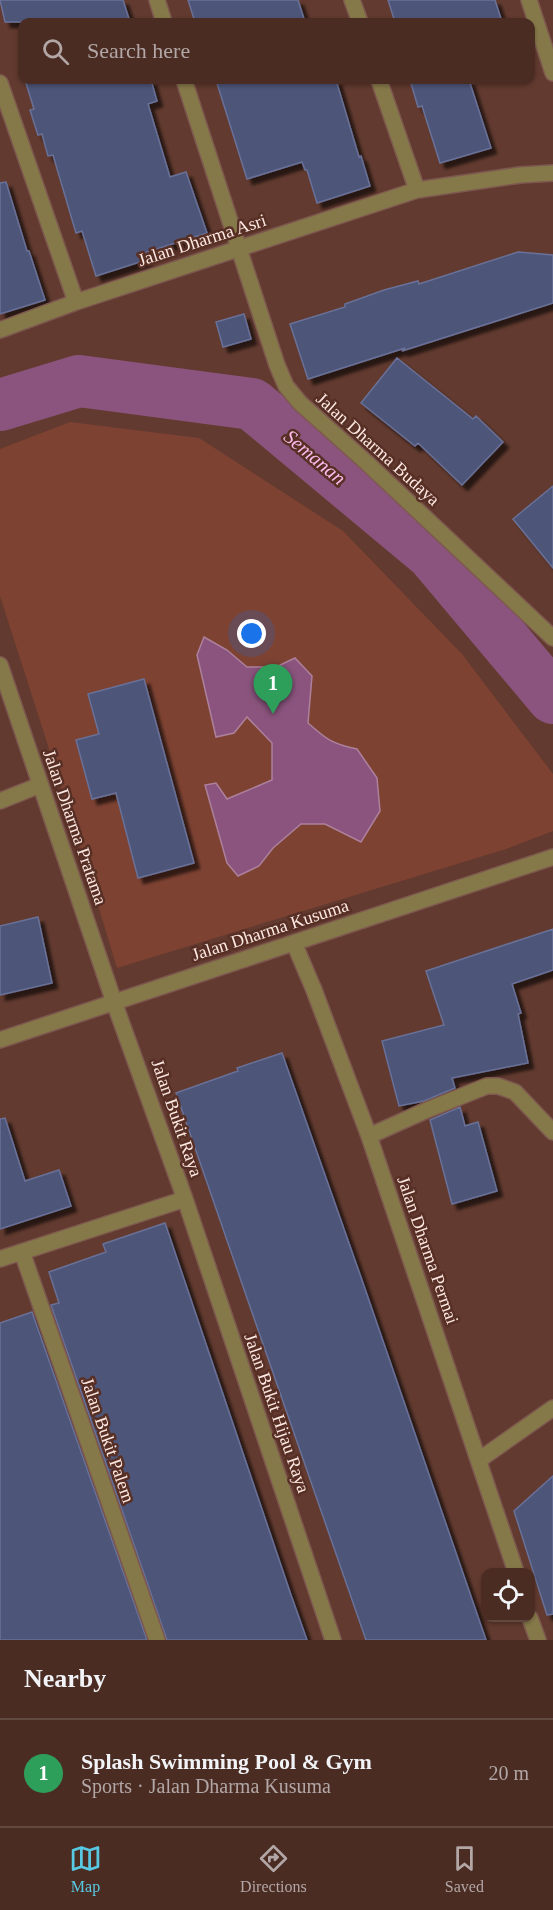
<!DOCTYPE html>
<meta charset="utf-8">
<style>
body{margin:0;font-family:"Times New Roman",serif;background:#51342b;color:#f1f3f6}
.controls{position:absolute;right:18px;bottom:18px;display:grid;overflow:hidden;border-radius:12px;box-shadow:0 2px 4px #0004}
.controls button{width:54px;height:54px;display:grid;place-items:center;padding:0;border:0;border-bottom:2px solid #614841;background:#4a2c23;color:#f1f3f6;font:30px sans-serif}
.you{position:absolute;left:252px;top:634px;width:21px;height:21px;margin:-15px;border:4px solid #fff;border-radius:50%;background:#1a73e8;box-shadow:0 0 0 9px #1a73e833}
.badge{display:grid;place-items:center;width:39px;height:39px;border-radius:50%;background:#58c9e3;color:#fff;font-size:20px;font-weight:700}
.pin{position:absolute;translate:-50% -50px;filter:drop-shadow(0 2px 3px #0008)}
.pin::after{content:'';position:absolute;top:32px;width:21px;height:18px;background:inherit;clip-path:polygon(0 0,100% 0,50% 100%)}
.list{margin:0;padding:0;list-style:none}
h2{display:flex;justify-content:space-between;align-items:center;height:78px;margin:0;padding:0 24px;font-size:26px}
h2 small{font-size:20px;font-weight:400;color:#b2a7a6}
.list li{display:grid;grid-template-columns:39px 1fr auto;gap:18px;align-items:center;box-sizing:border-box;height:108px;padding:0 24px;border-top:2px solid #614841}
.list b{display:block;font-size:22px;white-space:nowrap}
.list p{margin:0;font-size:20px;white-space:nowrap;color:#b2a7a6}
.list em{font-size:20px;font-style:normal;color:#b2a7a6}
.icon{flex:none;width:33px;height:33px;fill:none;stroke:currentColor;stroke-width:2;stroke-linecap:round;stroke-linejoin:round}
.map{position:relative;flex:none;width:553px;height:1640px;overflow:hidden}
.search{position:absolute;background:#4a2c23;box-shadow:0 2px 4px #0004;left:18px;right:18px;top:18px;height:66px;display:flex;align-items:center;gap:15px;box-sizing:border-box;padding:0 21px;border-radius:12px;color:#b2a7a6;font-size:22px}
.sheet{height:186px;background:#4a2c23}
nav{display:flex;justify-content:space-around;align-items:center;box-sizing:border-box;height:84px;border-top:2px solid #614841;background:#4a2c23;font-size:16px;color:#b2a7a6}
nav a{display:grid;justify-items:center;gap:3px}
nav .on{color:#58c9e3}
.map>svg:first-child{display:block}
.green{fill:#7d4232}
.water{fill:#8b547e;stroke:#ad809c;stroke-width:1.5}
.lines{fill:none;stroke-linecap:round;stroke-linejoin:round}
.river{stroke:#8b547e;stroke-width:52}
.building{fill:#4d5479;stroke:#697198;stroke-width:1.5;filter:url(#shadow)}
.minor-casing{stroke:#7e594f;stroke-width:18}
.minor{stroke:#867949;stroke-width:15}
.labels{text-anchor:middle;stroke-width:5;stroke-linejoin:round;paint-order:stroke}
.street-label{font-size:18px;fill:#fde8e2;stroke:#572f25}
.water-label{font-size:20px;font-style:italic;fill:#fbb9eb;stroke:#572f25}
</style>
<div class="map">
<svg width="553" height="1640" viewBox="0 0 553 1640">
<defs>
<filter id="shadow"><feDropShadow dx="5.5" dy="5.5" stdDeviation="1.5" flood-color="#0009"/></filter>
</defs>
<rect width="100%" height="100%" fill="#623a2f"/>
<path class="green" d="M70,422L199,438L343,531L462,654L553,774V831L506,849L117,968L78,839L0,596V449Z"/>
<path class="water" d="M204,637L227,650L247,667H276L295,658L312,676L308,723C326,739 332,744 357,749L377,778L380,811L361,842L325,824H301L273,848L259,866L238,876L227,863L205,785L216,783L227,799L272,780V743L247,717L234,733L216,737L197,655Z"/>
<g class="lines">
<path class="river" d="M0,405L79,381L252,404L432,554L553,698"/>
</g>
<path class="building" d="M0,0H123L130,22H5Z
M188,0H298L305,22H195Z
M388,0H495L502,22H395Z
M25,80H151L157,101L148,104L170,177L186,172L207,233L144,253L146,260L96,276L82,231L76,233L53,155L48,156L42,134L38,135L30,110L34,109Z
M216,80H336L359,157L361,156L370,186L317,203L307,170H305L302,162L247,179Z
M410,80H469L491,148L440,163L422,106L418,107Z
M6,182L27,251H29L45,300L0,314V183Z
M518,252L553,255V303L402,351L405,348L308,379L290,324L345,307V304L384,290L418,281L419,284Z
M244,314L251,339L223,347L216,322Z
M397,358L473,419L476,416L503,442L462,485L418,443L415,446L361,403Z
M553,486V568L513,519Z
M144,679L194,863L138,878L116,793L92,799L76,740L99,734L88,694Z
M38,917L52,983L0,995V926Z
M553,929V970L512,984L521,1013L518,1014L528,1063L452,1078L455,1088L424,1101L399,1106L382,1041L444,1025L426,971Z
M282,1053L363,1283L486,1640H366L247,1298L176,1093L238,1071L237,1068Z
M460,1107L465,1126L478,1122L497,1191L452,1204L430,1120Z
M5,1118L25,1181L59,1170L71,1206L0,1229V1119Z
M165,1223L291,1595L307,1640H167L51,1305L59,1303L49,1272L106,1252L103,1244Z
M32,1312L147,1640H0V1323Z
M553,1476V1614L547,1615L514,1511Z"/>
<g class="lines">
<defs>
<path id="minor" d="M157,0L164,22
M352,0L360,22
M529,0L553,73
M184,80L277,365L286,386L300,403L367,463L553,638
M379,80L417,190
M0,83L76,302
M0,330L76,302L417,190L520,175L553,173
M0,665L114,1002L185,1199L333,1640
M0,801L40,785
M294,943L314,990L369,1136L516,1572
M0,1040L553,857
M369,1136L427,1110L487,1086H498L515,1092L553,1132
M22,1252L157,1640
M0,1259L185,1199
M479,1460L553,1408
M530,1618L538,1640"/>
</defs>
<use href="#minor" class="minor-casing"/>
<use href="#minor" class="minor"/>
</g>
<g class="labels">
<g class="street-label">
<text transform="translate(202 240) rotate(-18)" y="6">Jalan Dharma Asri</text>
<text transform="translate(378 449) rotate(42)" y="6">Jalan Dharma Budaya</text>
<text transform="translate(75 827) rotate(71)" y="6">Jalan Dharma Pratama</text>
<text transform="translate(270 930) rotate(-18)" y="6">Jalan Dharma Kusuma</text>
<text transform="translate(177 1118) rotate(71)" y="6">Jalan Bukit Raya</text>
<text transform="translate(428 1250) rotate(71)" y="6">Jalan Dharma Permai</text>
<text transform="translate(277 1413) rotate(71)" y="6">Jalan Bukit Hijau Raya</text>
<text transform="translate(108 1440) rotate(71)" y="6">Jalan Bukit Palem</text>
</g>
<g class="water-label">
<text transform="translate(315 457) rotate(40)" y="7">Semanan</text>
</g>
</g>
</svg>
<div class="controls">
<button><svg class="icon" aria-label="locate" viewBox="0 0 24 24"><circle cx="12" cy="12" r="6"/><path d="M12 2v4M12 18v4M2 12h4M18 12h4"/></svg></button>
</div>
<div class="you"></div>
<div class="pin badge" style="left:273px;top:714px;background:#2e9e5b">1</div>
<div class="search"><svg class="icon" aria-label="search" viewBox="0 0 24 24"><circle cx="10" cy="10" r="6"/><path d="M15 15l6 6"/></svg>Search here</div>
</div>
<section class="sheet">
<h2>Nearby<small></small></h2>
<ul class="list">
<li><span class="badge" style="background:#2e9e5b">1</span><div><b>Splash Swimming Pool &amp; Gym</b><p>Sports · Jalan Dharma Kusuma</p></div><em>20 m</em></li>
</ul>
</section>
<nav>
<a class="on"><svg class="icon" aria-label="map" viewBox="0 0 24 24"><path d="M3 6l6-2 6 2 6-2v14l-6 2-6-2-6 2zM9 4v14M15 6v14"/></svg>Map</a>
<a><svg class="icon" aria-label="directions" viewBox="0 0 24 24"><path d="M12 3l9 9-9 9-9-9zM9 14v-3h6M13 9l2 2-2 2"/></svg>Directions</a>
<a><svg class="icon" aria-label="saved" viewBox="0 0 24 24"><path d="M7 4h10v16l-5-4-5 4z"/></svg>Saved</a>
</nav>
